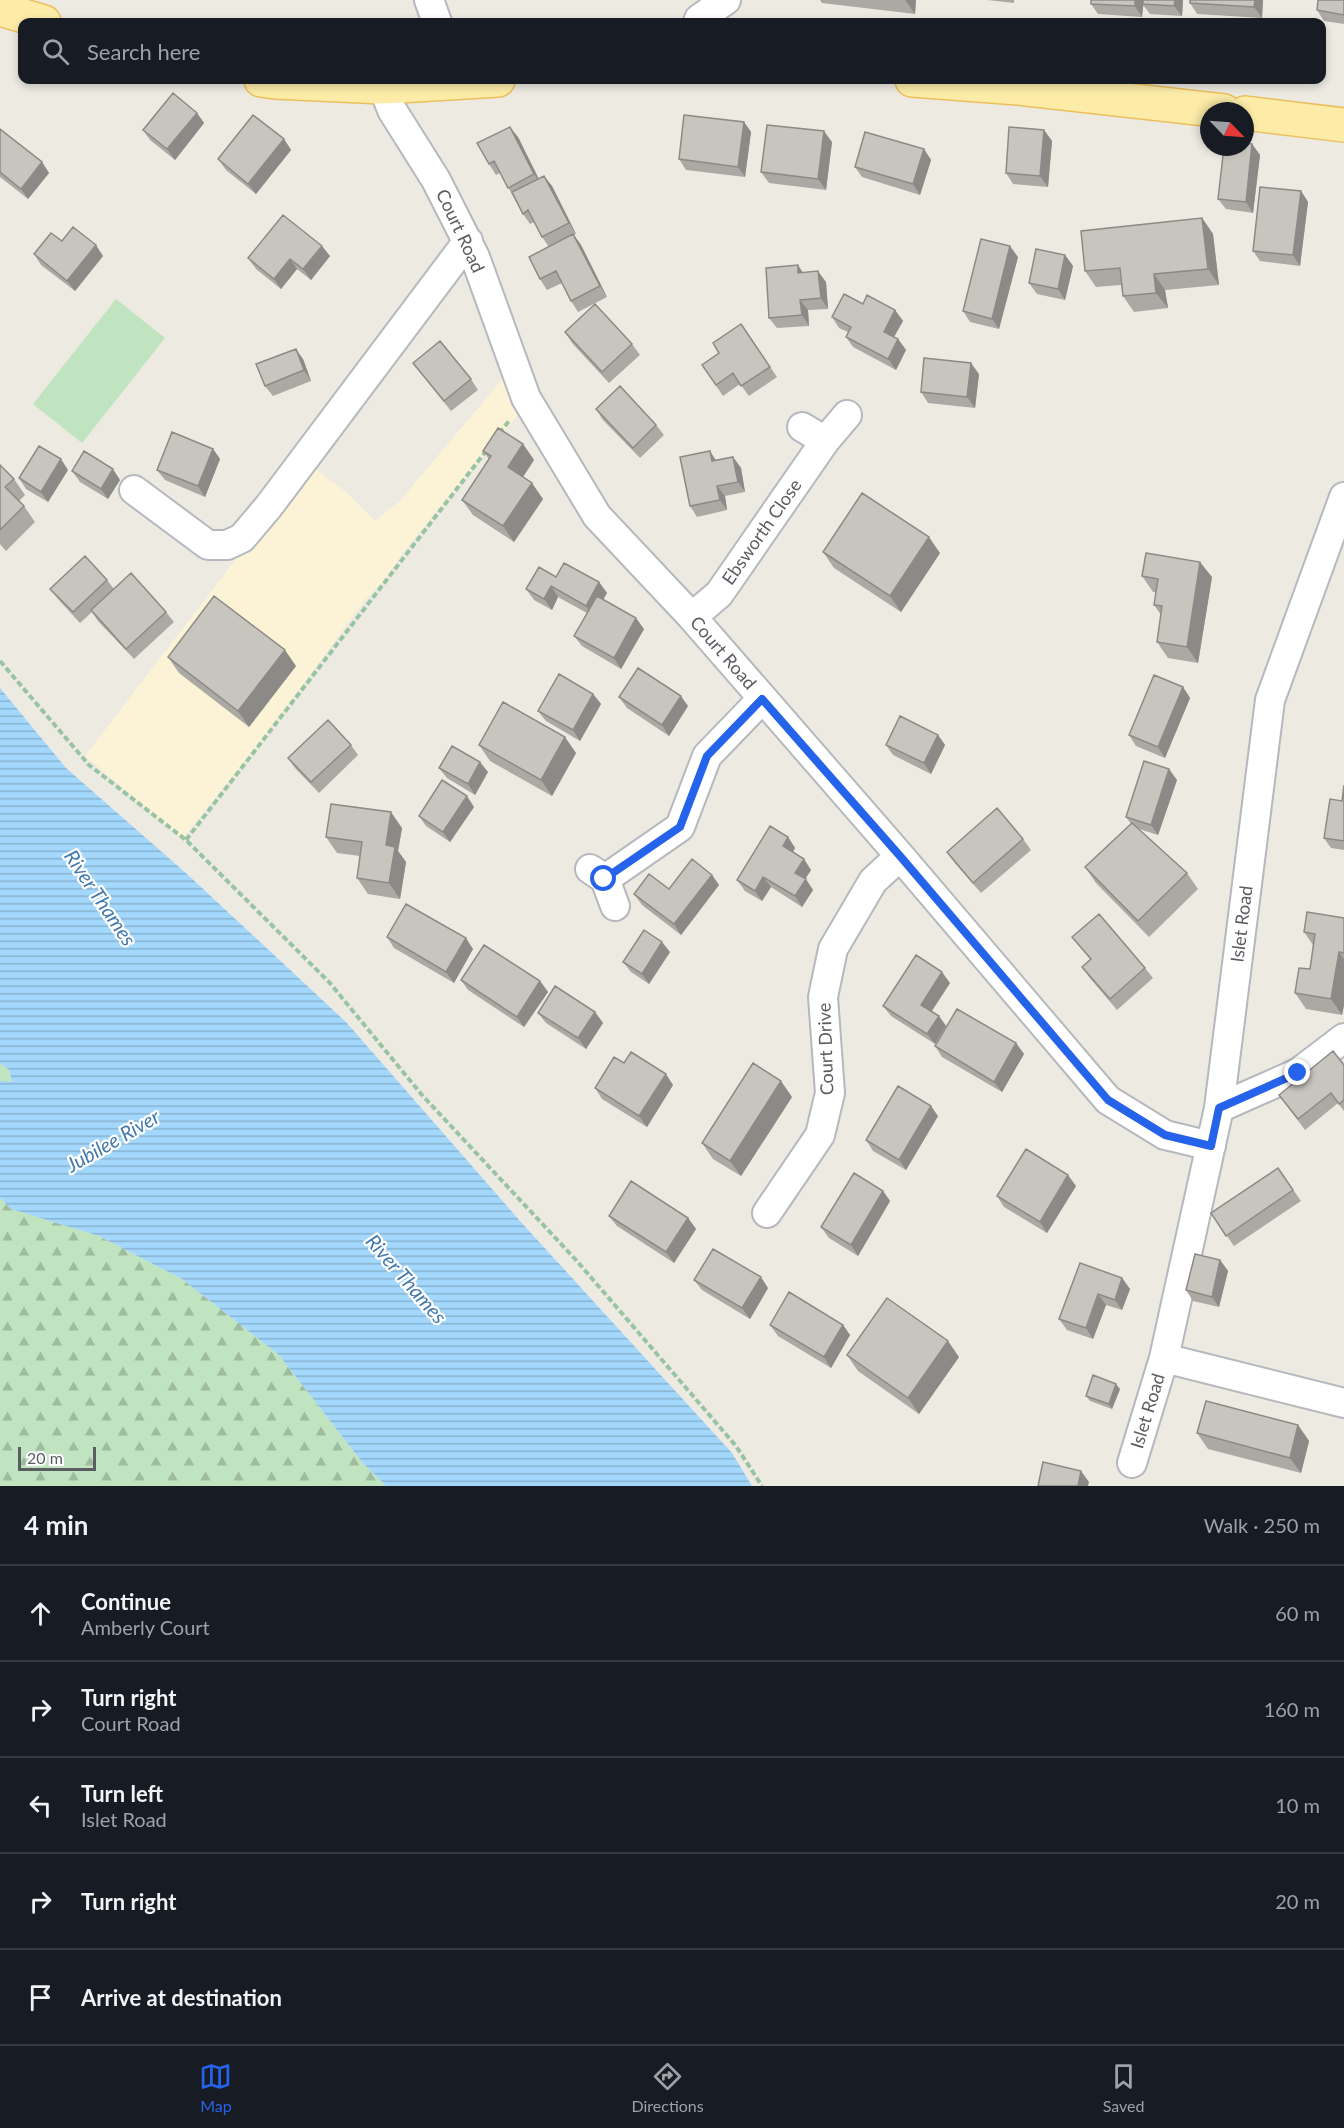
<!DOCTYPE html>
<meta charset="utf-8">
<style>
body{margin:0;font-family:Lato,sans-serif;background:#242831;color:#f1f3f6}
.compass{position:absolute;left:1200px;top:102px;width:54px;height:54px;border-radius:50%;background:#171b24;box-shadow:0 3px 9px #0003;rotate:115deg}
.scale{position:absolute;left:18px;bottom:15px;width:78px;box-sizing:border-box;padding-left:6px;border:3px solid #5a5e62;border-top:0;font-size:16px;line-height:21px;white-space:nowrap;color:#5a5e62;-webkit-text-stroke:4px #fff;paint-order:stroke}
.stop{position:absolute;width:18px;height:18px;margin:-14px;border:4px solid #2563eb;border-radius:50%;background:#fff}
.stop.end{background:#2563eb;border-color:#fff;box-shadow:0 2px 6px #0008}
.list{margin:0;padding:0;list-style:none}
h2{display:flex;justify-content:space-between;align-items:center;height:78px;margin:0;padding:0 24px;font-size:26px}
h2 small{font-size:20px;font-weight:400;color:#9ea1a6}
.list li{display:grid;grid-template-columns:39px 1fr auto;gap:18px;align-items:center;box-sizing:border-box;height:96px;padding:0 24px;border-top:2px solid #363941}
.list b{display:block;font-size:22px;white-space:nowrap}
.list p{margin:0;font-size:20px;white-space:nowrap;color:#9ea1a6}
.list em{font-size:20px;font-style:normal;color:#9ea1a6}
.icon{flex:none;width:33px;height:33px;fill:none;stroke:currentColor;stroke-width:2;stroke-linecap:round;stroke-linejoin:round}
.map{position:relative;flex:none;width:1344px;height:1486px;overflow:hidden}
.search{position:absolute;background:#171b24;box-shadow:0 3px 9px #0003;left:18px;right:18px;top:18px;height:66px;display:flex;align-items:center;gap:15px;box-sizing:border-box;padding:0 21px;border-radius:12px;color:#9ea1a6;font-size:22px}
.sheet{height:558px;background:#171b24}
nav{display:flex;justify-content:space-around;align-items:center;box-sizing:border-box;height:84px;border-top:2px solid #363941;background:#171b24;font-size:16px;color:#9ea1a6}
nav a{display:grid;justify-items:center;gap:3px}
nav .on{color:#2563eb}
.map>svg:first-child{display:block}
.commercial{fill:#fcf3d7}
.forest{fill:url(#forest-firs)}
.pitch{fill:#c0e4bf}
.water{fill:url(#water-rules)}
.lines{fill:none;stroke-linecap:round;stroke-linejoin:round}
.minor-casing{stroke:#b5b8bc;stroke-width:32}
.major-casing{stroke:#ecbf5c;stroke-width:36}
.path{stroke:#99c4a3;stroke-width:4;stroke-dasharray:6 3;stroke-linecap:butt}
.minor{stroke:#fff;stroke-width:28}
.major{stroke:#fceca8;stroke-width:33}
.wall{fill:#aca9a4}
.shaded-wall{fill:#8c8a86}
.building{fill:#c8c5bf;stroke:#8c8a86;stroke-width:1.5}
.route{stroke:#2563eb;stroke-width:8}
.labels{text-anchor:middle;stroke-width:4.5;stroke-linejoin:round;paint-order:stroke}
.street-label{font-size:18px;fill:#5a5e62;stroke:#fff}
.water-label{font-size:20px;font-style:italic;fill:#4279ad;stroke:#fff}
</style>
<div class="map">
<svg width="1344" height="1486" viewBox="0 0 1344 1486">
<defs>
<pattern id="forest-firs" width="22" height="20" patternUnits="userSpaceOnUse" patternTransform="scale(1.5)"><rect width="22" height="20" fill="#c0e4bf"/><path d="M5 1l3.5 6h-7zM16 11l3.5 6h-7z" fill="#9fbc9f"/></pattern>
<pattern id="water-rules" width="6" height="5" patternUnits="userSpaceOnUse" patternTransform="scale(1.5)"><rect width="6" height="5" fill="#a3d8fc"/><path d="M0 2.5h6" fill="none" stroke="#88b2cf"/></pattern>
</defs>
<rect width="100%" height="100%" fill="#edeae2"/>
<path class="commercial" d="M505,376L518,415L407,547L386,578L365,600L259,744L182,839L85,756L309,464L346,492L375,521L399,502Z"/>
<path class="forest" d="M0,1063L9,1070L12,1083L0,1081Z
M0,1198L11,1209L99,1236L182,1279L279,1355L362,1462L386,1486H0Z"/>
<path class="pitch" d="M116,299L165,338L82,443L33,404Z"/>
<path class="water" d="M0,688L66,768L187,874L346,1022L520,1221L732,1453L752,1486H386L362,1462L279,1355L182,1279L99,1236L11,1209L0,1198V1081L12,1082L9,1070L0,1063Z"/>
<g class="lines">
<defs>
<path id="minor" d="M429,0L437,22
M698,22L699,19L726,0
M383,87L392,110L436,180L475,257L526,398L597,516L692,617L900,856L1108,1100L1165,1135L1211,1146
M802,427L825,441
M134,490L208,545H227L242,538L269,506L468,241
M692,617L719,594L825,441L847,415
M590,869L605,879L615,906
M605,879L680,827L707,756L762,699
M1219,1108L1298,1073L1344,1038
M767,1213L820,1135L830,1093L823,997L833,949L873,881L900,856
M1164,1358L1219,1108L1270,700L1344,497
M1132,1463L1164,1358L1344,1403"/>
<path id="major" d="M0,9L44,22
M261,80L275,82L383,87L498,80
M912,80L1018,88L1224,111
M1245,113L1344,125"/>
</defs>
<use href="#minor" class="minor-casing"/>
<use href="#major" class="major-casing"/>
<path class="path" d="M499,433L510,420
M0,661L89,765L186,840L329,982L422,1095L576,1260L736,1446L762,1486
M186,840L486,451"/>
<use href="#minor" class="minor"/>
<use href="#major" class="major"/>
</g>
<path class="wall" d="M820,0H916L915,14L822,3Z
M987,0H1014V3Z
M1183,0L1182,16L1150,14L1143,5L1142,17L1098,14L1091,4Z
M1190,0H1263L1262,18L1197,14L1190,3Z
M1344,0V24L1324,21L1317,10Z
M197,113L204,123L175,160L150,140L143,130Z
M744,122L751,132L745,177L686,170L679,159Z
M0,129L42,162L49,173L28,199L0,177Z
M1044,130L1052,141L1048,187L1013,184L1006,173Z
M518,137L538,179L544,176L552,186L576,234L574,235L581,245L607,297L578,312L571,301L562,283L547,290L540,279L549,247L542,237L534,222L530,224L523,214L500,173L496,175L489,164Z
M284,139L291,150L256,194L226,170L218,159Z
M832,142L826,190L769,183L761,172Z
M1252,144L1260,155L1253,213L1226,209L1218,199Z
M924,149L931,160L920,195L862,177L855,167Z
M1301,191L1308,202L1300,266L1260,261L1253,251Z
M1202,218L1213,234L1219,285L1165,290L1168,308L1134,312L1123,296L1121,285L1096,287L1085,271Z
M62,241L103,256L75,291L41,265L34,254Z
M1065,255L1073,266L1065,300L1037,294L1029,283Z
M330,256L311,280L297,269L281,289L256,269L248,258Z
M1018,257L999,329L970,322L963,311Z
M803,272L826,282L828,309L808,310L809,326L777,328L769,318Z
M863,304L895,310L903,321L894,337L898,339L906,350L896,370L853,347L846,337L848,332L839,328L832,317Z
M741,324L777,377L749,396L740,384L723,396L702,365L719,353Z
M565,332L632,344L640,355L609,383L572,343Z
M303,359L311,381L273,396L265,386Z
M413,363L471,379L478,390L451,411Z
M979,374L975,408L928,403L921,392Z
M596,409L656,425L664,435L640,458L603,420Z
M523,444L534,460L523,477L543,499L514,542L473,515L462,500L489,459L483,451Z
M213,449L220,459L205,497L165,480L157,470Z
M733,457L741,468L745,492L725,496L727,510L697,517L690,506L717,460Z
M0,465L14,479L25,495L19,501L24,506L35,522L6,551L0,544Z
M68,470L48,502L26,489L19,478Z
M72,471L120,480L108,499L80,482Z
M823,552L940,553L901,612L834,568Z
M1142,576L1212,577L1198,663L1168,658L1157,642L1161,615L1154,605L1156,592H1153Z
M556,577L599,582L607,593L603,599L644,629L621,669L582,646L574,636L587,613L558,597L552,610L534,600L526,589Z
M107,580L114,589L166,612L174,622L134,659L98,621L92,612L80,623L58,599L50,589Z
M168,657L296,666L249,727L179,673Z
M1183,687L1190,698L1165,758L1136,746L1129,735Z
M593,694L601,704L580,741L546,721L538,711Z
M619,697L688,706L669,736L627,708Z
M938,735L945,745L931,774L893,755L886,745Z
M351,745L358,755L319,793L295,768L288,758Z
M479,745L576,753L552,796L490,761Z
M439,768L488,772L475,795L447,778Z
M1177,780L1158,835L1139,829L1187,873L1198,889L1149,937L1096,883L1085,867L1131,824L1126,817Z
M1344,785V850L1331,848L1324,838L1342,801Z
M474,807L450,842L426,826L419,816Z
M402,828L398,851L406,862L400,899L368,894L357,878L360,856L337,853L326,837Z
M788,837L795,848L793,852L811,870L805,879L813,890L802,907L771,887L762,901L745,891L737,880Z
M1023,839L1031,850L981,893L954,862L947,852Z
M712,875L719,885L681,935L642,905L634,894L669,889Z
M1344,918V1005L1342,1015L1306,1009L1295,993L1310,969L1313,945L1304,932Z
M387,937L473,949L454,983L394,948Z
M1072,937L1145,968L1153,978L1117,1010L1089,977L1082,967L1090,959Z
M670,952L649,984L631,972L623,962Z
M461,980L540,981L548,992L524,1027L468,990Z
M950,983L932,1011L939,1016L946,1026L935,1044L891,1016L883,1006Z
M595,1012L603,1023L586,1049L546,1023L538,1013Z
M1016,1043L1024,1054L1002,1092L942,1057L935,1046Z
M624,1063L673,1085L647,1127L602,1099L595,1088Z
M1344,1065V1111L1338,1103L1305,1130L1279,1095Z
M792,1097L741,1176L713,1159L702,1143Z
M938,1116L906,1170L873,1151L866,1140Z
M1278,1168L1301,1201L1234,1246L1211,1213Z
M1076,1186L1047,1233L1004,1207L997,1196Z
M883,1191L890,1201L858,1256L829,1238L821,1227Z
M609,1216L688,1218L696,1229L674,1263L617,1226Z
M1220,1260L1228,1271L1219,1307L1193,1301L1186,1290Z
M1122,1278L1130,1289L1122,1310L1106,1305L1093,1339L1067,1330L1059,1319Z
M694,1280L768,1288L750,1319L702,1290Z
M770,1325H843L850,1335L831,1368L778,1336Z
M847,1355L959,1357L919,1414L858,1371Z
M1120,1389L1112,1409L1090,1401L1086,1396Z
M1298,1425L1309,1441L1301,1473L1208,1449L1197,1433Z"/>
<path class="shaded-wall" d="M905,0H916L915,14Z
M1135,0H1144L1142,17L1135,6Z
M1175,0H1183L1182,16L1174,6Z
M1255,0H1263L1262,18L1254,7Z
M197,113L204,123L175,160L167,149Z
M744,122L751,132L745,177L738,167Z
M510,127L518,137L542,185L534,174Z
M1044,130L1052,141L1048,187L1040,176Z
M824,131L832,142L826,190L818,179Z
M284,139L291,150L256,194L248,184Z
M1252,144L1260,155L1253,213L1246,202Z
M924,149L931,160L920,195L913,184Z
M42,162L49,173L28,199L21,189Z
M544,176L552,186L576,234L569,223Z
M1301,191L1308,202L1300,266L1293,255Z
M1202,218L1213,234L1219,285L1208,269Z
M573,234L581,245L607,297L600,286Z
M96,245L103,256L75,291L67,281Z
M322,246L330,256L311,280L303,269Z
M1010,246L1018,257L999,329L992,319Z
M1065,255L1073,266L1065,300L1058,289Z
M290,259L297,269L281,289L274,279Z
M798,265L805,276L798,273Z
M818,271L826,282L828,309L821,298Z
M1154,274L1165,290L1168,308L1156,293Z
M800,300L808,310L809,326L802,315Z
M895,310L903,321L891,342L884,332Z
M898,339L906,350L896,370L888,359Z
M296,349L303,359L311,381L304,370Z
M971,363L979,374L975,408L967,397Z
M523,444L534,460L519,483L508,467Z
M213,449L220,459L205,497L198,486Z
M710,451L717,462L712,461Z
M733,457L741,468L745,492L738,482Z
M61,459L68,470L48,502L41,492Z
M113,469L120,480L108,499L101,489Z
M532,483L543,499L514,542L503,526Z
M717,486L725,496L727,510L720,500Z
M929,537L940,553L901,612L890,596Z
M1200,562L1212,577L1198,663L1187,647Z
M599,582L607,593L593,617L586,606Z
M551,586L558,597L552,610L544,599Z
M636,618L644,629L621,669L614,658Z
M285,650L296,666L249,727L238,711Z
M1183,687L1190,698L1165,758L1158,747Z
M593,694L601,704L580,741L573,730Z
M681,696L688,706L669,736L662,725Z
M938,735L945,745L931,774L924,763Z
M565,737L576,753L552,796L541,780Z
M480,762L488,772L475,795L468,784Z
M1169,769L1177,780L1158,835L1151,825Z
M467,796L474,807L450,842L443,832Z
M391,812L402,828L398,851L406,862L400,899L389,883L386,845Z
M788,837L795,848L790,856L783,846Z
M804,859L811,870L802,884L795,873Z
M712,875L719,885L681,935L674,924Z
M763,877L771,887L762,901L755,891Z
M806,879L813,890L802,907L795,896Z
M466,938L473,949L454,983L446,972Z
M662,942L670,952L649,984L642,974Z
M1339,952L1344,959V1005L1342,1015L1331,999Z
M942,972L950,983L929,1015L921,1005Z
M540,981L548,992L524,1027L517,1017Z
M595,1012L603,1023L586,1049L578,1038Z
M939,1016L946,1026L935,1044L927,1034Z
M1016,1043L1024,1054L1002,1092L994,1082Z
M666,1074L673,1085L647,1127L639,1116Z
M781,1081L792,1097L741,1176L730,1161Z
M931,1106L938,1116L906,1170L899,1160Z
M1068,1175L1076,1186L1047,1233L1040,1222Z
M883,1191L890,1201L858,1256L851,1245Z
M688,1218L696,1229L674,1263L666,1252Z
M1220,1260L1228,1271L1219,1307L1212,1297Z
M761,1277L768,1288L750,1319L742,1308Z
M1122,1278L1130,1289L1122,1310L1115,1300Z
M1098,1294L1106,1305L1093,1339L1086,1328Z
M843,1325L850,1335L831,1368L824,1357Z
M948,1341L959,1357L919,1414L908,1398Z
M1116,1384L1120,1389L1112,1409L1109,1404Z
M1298,1425L1309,1441L1301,1473L1290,1458Z
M1081,1471L1089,1482L1088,1486H1078Z"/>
<path class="building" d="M1091,0H1135V6L1091,4Z
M1143,0H1175L1174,6L1143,4Z
M1190,0H1255L1254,7L1190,3Z
M1318,0H1344V15L1317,10Z
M173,93L197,113L167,149L143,130Z
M253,115L284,139L248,184L218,159Z
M684,115L744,122L738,167L679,159Z
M767,125L824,131L818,179L761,172Z
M510,127L534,174L508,188L494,161L489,164L477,143Z
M1009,127L1044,130L1040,176L1006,173Z
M0,129L42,162L21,189L0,172Z
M865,132L924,149L913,184L855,167Z
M1245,143L1252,144L1246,202L1218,199L1224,147H1245Z
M544,176L569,223L542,237L528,210L523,214L512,192Z
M1260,187L1301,191L1293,255L1253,251Z
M283,215L322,246L303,269L290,259L274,279L248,258Z
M1202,218L1208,269L1154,274L1156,293L1123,296L1120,268L1085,271L1081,231Z
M73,227L96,245L67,281L34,254L51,233L62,241Z
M573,234L600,286L571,301L556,271L540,279L529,257Z
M981,239L1010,246L992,319L963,311Z
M1036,249L1065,255L1058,289L1029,283Z
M798,265V273L818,271L821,298L800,300L802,315L769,318L766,268Z
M844,294L863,304L867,295L895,310L884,332L898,339L888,359L846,337L851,327L832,317Z
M595,304L632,344L602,372L565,332Z
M741,324L770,367L741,386L733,373L716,385L702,365L719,353L713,343Z
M440,341L471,379L444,401L413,363Z
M296,349L304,370L265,386L256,364Z
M924,358L971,363L967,397L921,392Z
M620,386L656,425L633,448L596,409Z
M498,428L523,444L508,467L532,483L503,526L462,500L491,456L483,451Z
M172,432L213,449L198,486L157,470Z
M39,446L61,459L41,492L19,478Z
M84,451L113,469L101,489L72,471Z
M710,451L712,461L733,457L738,482L717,486L720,500L690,506L680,457Z
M0,465L14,479L5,487L24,506L0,530Z
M862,493L929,537L890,596L823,552Z
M1146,553L1200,562L1187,647L1157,642L1162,606L1154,605L1158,579L1142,576Z
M85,556L107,580L73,612L50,589Z
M564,563L599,582L586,606L551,586L544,599L526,589L539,567L556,577Z
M131,573L166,612L126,649L91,610Z
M214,596L285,650L238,711L168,657Z
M597,596L636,618L614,658L574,636Z
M638,668L681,696L662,725L619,697Z
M559,674L593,694L573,730L538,711Z
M1154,675L1183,687L1158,747L1129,735Z
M503,702L565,737L541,780L479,745Z
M900,716L938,735L924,763L886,745Z
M328,720L351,745L311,782L288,758Z
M452,746L480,762L468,784L439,768Z
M1144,761L1169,769L1151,825L1126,817Z
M442,780L467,796L443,832L419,816Z
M1344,785V841L1324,838L1330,799L1342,801Z
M331,804L391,812L386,845L395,847L389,883L357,878L362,842L326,837Z
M997,808L1023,839L973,883L947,852Z
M1132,823L1187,873L1138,921L1085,867Z
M770,826L788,837L783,846L804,859L795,873L806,879L795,896L763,877L755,891L737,880Z
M692,859L712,875L674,924L634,894L649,874L669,889Z
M406,904L466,938L446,972L387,937Z
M1307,912L1344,918V953L1339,952L1331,999L1295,993L1299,968L1310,969L1315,934L1304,932Z
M1099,914L1145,968L1110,999L1082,967L1091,959L1072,937Z
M644,930L662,942L642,974L623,962Z
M484,945L540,981L517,1017L461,980Z
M916,955L942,972L921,1005L939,1016L927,1034L883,1006Z
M555,986L595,1012L578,1038L538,1013Z
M957,1009L1016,1043L994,1082L935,1046Z
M1333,1051L1344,1065V1100L1339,1104L1331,1093L1298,1119L1279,1095Z
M631,1052L666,1074L639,1116L595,1088L614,1057L624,1063Z
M753,1063L781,1081L730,1161L702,1143Z
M898,1086L931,1106L899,1160L866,1140Z
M1026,1149L1068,1175L1040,1222L997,1196Z
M1278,1168L1293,1190L1226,1236L1211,1213Z
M854,1173L883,1191L851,1245L821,1227Z
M631,1181L688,1218L666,1252L609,1216Z
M713,1249L761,1277L742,1308L694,1280Z
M1195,1254L1220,1260L1212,1297L1186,1290Z
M1080,1263L1122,1278L1115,1300L1098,1294L1086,1328L1059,1319Z
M789,1292L843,1325L824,1357L770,1325Z
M887,1298L948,1341L908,1398L847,1355Z
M1093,1375L1116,1384L1109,1404L1086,1396Z
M1206,1401L1298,1425L1290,1458L1197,1433Z
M1043,1462L1081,1471L1078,1486H1038Z"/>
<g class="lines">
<path class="route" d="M604,879L680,827L707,756L762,699L900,856L1108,1100L1165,1135L1211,1146L1219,1108L1298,1073"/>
</g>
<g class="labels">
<g class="street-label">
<text transform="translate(460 231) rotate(65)" y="6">Court Road</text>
<text transform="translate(762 532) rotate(-55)" y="6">Ebsworth Close</text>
<text transform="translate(723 653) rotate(49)" y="6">Court Road</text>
<text transform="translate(1242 924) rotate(-83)" y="6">Islet Road</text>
<text transform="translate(826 1049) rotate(-92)" y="6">Court Drive</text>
<text transform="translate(1148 1411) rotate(-73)" y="6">Islet Road</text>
</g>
<g class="water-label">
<text transform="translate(100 898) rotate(56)" y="7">River Thames</text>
<text transform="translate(113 1141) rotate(-30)" y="7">Jubilee River</text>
<text transform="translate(406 1279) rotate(49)" y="7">River Thames</text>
</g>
</g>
</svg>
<svg class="compass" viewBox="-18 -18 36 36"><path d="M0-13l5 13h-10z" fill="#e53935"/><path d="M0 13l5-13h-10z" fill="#9ea1a6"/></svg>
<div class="scale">20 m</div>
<div class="stop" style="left:604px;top:879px"></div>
<div class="stop end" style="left:1298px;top:1073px"></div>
<div class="search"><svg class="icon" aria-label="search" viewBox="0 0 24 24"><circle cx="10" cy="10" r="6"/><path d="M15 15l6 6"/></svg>Search here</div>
</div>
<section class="sheet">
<h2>4 min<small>Walk · 250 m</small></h2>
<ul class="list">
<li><svg class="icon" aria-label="ahead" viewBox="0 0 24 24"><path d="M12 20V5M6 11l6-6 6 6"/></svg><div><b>Continue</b><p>Amberly Court</p></div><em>60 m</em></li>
<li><svg class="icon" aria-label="right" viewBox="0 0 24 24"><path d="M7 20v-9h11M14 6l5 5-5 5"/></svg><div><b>Turn right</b><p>Court Road</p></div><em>160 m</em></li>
<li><svg class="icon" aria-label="left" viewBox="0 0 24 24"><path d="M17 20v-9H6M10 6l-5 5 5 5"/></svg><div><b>Turn left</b><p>Islet Road</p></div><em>10 m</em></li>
<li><svg class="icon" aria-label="right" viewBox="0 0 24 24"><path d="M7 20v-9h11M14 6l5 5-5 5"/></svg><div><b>Turn right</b></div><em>20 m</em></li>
<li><svg class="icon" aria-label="arrive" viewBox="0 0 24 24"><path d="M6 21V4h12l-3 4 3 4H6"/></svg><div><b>Arrive at destination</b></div></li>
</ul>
</section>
<nav>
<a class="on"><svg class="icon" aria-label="map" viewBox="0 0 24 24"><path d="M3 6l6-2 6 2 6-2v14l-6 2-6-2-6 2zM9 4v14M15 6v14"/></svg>Map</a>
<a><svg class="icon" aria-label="directions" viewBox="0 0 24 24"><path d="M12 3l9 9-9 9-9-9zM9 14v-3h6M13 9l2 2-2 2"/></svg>Directions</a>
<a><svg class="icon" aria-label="saved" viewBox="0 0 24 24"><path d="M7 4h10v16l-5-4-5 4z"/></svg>Saved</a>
</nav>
